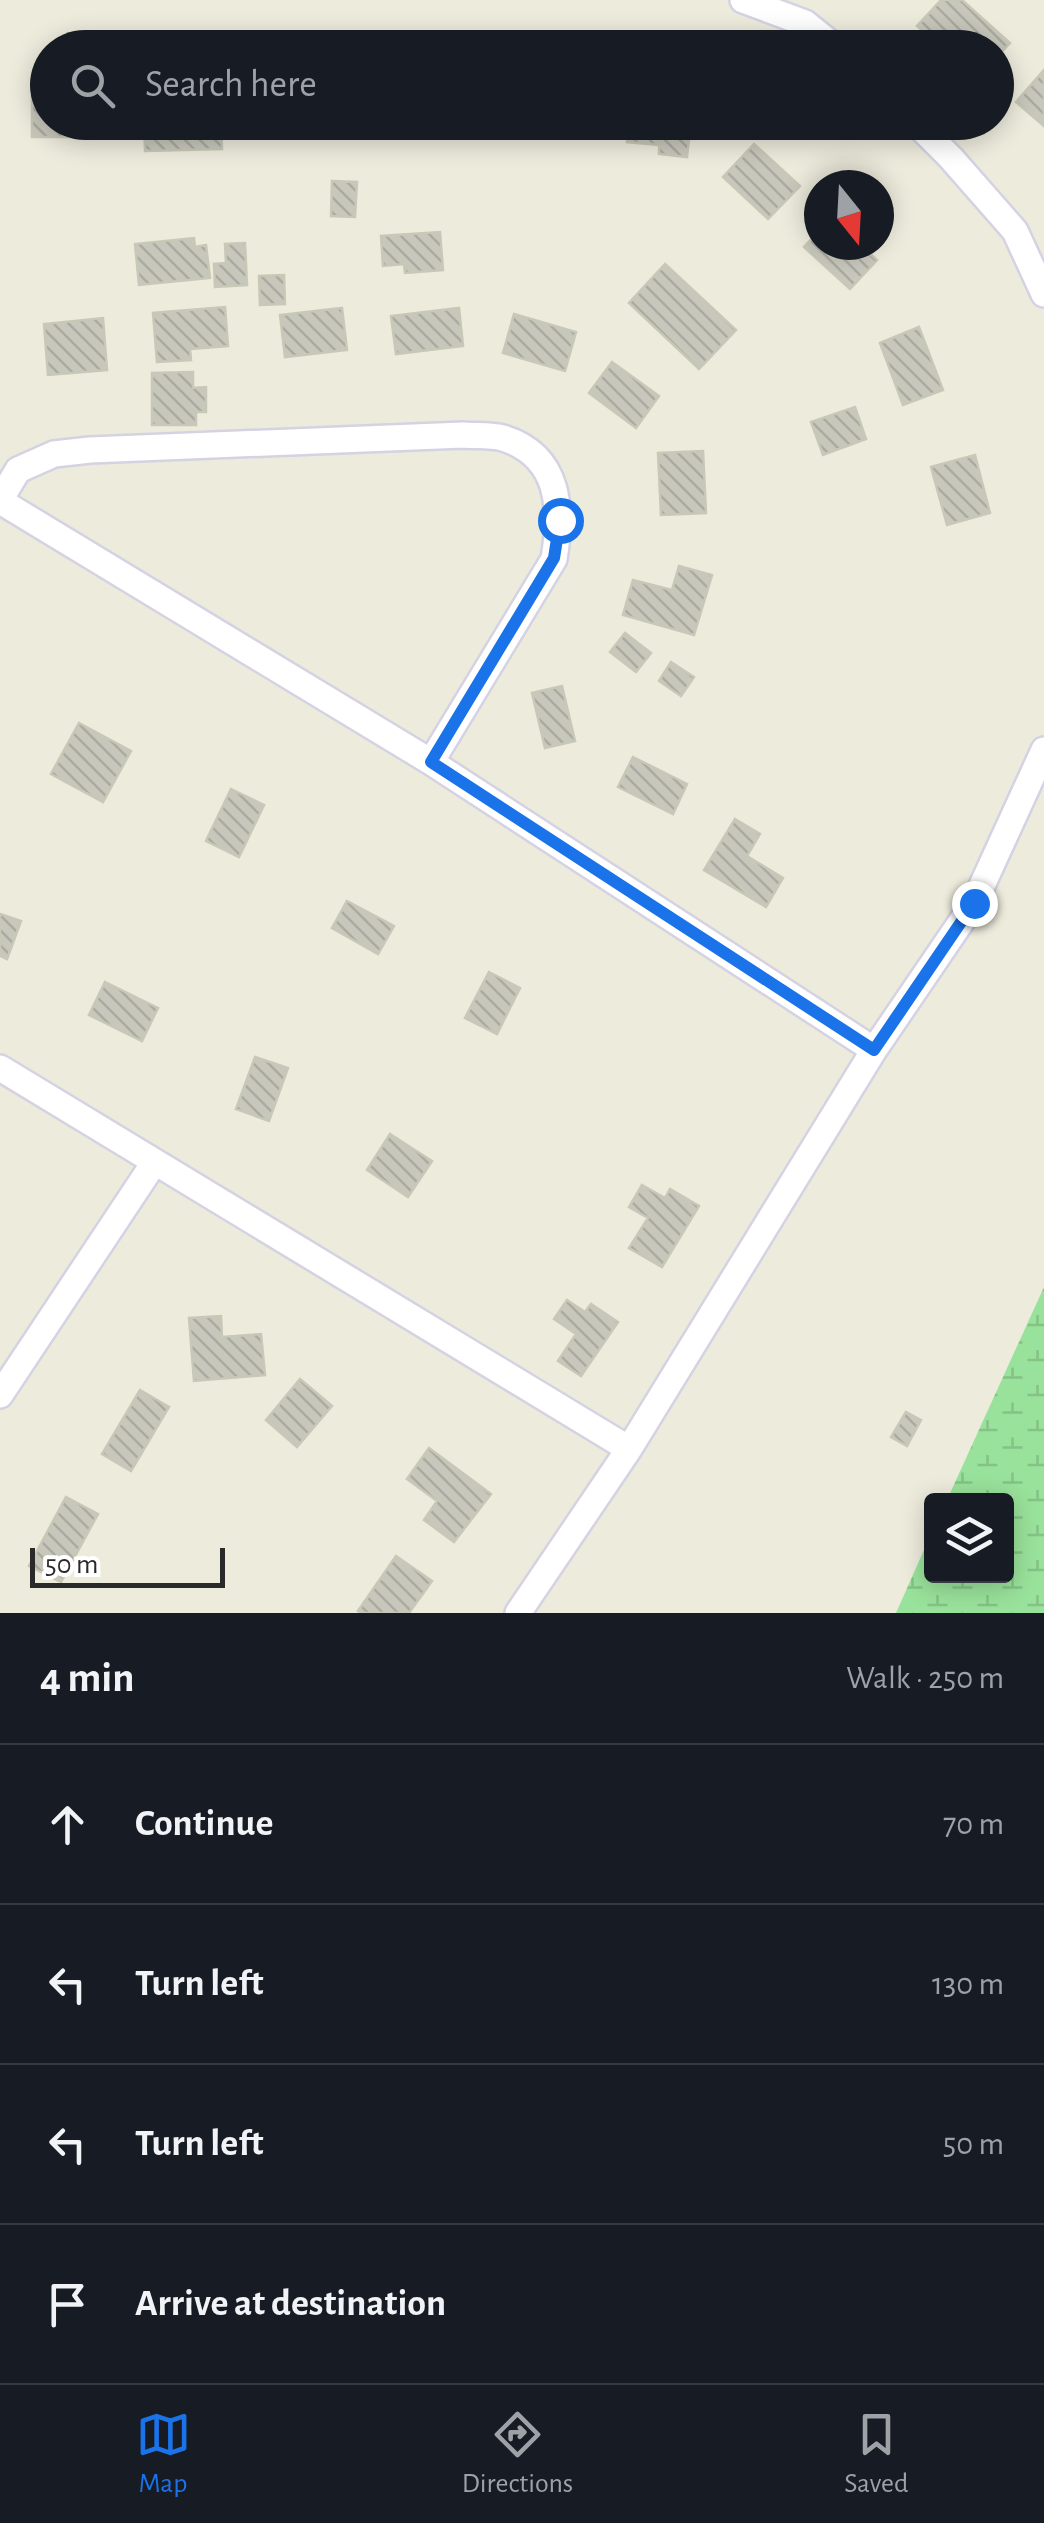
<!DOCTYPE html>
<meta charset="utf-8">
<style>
body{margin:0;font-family:"Alegreya Sans",sans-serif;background:#20242c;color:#f1f3f6}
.controls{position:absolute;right:30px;bottom:30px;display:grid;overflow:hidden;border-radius:10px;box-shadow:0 5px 25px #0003}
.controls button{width:90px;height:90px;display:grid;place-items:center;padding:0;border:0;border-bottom:2px solid #363941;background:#171b24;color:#f1f3f6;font:50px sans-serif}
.compass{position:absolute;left:804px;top:170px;width:90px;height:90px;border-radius:50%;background:#171b24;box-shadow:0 5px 25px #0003;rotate:162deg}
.scale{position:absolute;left:30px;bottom:25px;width:195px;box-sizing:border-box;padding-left:10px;border:5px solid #2a2a2a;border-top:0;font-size:28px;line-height:35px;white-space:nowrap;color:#2a2a2a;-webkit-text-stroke:8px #fff;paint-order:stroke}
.stop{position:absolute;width:30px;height:30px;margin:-22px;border:8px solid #1a73e8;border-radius:50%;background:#fff}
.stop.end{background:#1a73e8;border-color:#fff;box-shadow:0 2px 10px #0008}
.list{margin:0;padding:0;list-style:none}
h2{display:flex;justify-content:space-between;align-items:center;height:130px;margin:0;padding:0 40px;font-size:42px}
h2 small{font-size:32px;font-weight:400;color:#9ea1a6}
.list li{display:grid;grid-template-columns:65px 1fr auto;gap:30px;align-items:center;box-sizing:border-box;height:160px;padding:0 40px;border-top:2px solid #363941}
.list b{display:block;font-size:38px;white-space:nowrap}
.list em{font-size:32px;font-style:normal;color:#9ea1a6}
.icon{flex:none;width:55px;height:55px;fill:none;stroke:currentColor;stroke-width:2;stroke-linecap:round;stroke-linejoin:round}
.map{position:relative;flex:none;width:1044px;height:1613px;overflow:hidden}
.search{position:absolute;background:#171b24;box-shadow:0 5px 25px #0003;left:30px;right:30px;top:30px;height:110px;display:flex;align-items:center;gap:25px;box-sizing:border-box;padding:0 35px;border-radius:55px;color:#9ea1a6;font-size:38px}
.sheet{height:770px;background:#171b24}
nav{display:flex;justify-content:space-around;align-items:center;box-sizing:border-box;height:140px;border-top:2px solid #363941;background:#171b24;font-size:28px;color:#9ea1a6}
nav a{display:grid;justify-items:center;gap:5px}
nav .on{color:#1a73e8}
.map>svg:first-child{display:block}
.wetland{fill:url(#wetland-marsh)}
.building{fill:url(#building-back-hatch);stroke:#c7c8b6;stroke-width:2.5}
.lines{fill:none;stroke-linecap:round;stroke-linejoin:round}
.street-casing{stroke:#d5d2e3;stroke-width:30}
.street{stroke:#fff;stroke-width:25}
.route{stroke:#1a73e8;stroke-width:12}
</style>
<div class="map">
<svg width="1044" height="1613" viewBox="0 0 1044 1613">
<defs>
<pattern id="wetland-marsh" width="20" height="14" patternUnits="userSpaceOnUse" patternTransform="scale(2.5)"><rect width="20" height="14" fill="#99e29b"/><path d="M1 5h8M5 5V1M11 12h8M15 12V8" fill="none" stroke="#84c286"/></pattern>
<pattern id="building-back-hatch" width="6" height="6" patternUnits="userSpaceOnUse" patternTransform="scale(2.5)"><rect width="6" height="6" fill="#c8c7bc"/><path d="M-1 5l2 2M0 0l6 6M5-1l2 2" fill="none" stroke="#acaba2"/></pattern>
</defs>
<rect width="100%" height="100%" fill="#ecebdc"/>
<path class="wetland" d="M1044,1287V1613H896L931,1534L932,1576H1006V1500H947Z"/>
<path class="building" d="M941,0H962L1010,43L996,58V48H942L917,26Z
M1044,70V126L1016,102Z
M32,97H48V122H95V137H32Z
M144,122H221L222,149L145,151Z
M629,122H691L687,157L659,154V145L627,142Z
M754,144L800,186L768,219L723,177Z
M332,181L357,182L355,217L331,216Z
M819,231V245H861L877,260L850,289L804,247Z
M440,232L443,270L405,273L404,264L383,266L381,236Z
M194,238L195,247L206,245L210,278L139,285L135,244Z
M245,243L247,285L215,287L214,264L226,263L225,244Z
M665,264L736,330L699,369L629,303Z
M284,275L285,304L260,305L259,276Z
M225,307L228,346L190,349L191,360L157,362L153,313Z
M342,308L347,350L285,357L280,315Z
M459,308L463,346L396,354L391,316Z
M514,314L576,332L565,371L503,353Z
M103,318L107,370L48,375L44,324Z
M919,327L943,390L903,405L880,343Z
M612,362L659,396L636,428L589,393Z
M193,372V388L206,387V412H196V425H152V373Z
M855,407L866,439L823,455L811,422Z
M703,451L706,513L661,515L658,453Z
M975,455L990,513L947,525L931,467Z
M679,566L712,575L694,635L623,615L633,580L672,590Z
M625,633L651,653L636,672L610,652Z
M671,662L694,677L681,696L659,681Z
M562,686L575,741L545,748L532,693Z
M79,723L131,751L103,802L51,774Z
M633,757L687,784L673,814L618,787Z
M231,789L264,805L239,857L206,841Z
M735,819L760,834L747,856L783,878L766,907L704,870Z
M347,901L394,926L378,954L332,928Z
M0,914L21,921L7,959L0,956Z
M489,972L520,988L497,1034L465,1018Z
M105,982L158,1008L142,1041L89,1015Z
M255,1057L288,1068L269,1121L236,1109Z
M390,1134L432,1161L408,1197L367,1170Z
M642,1185L665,1198L670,1189L699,1206L662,1267L629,1248L648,1218L629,1207Z
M567,1300L585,1312L591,1304L618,1322L581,1376L558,1361L576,1334L554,1319Z
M221,1316L222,1337L261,1334L265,1375L194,1381L189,1318Z
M300,1379L332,1406L297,1447L266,1420Z
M140,1390L169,1407L131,1471L102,1454Z
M906,1412L921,1420L907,1446L891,1437Z
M429,1448L491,1494L454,1542L424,1520L437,1501L407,1479Z
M66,1497L98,1514L61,1582L29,1566Z
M396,1556L432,1581L409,1613H361L358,1611Z"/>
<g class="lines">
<defs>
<path id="street" d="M743,0L805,23L836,48
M915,122L951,158L1015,231L1044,294
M0,500L18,470L54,454L90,450L463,435C476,436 492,435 503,438C561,456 562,510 554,559L431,762
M0,501L431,762L874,1050
M0,1068L629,1449
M0,1395L154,1163
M518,1613L629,1449L874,1050L974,903L1044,750"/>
</defs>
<use href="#street" class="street-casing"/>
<use href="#street" class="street"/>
</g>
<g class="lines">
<path class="route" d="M560,520L554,558L431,762L874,1050L974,903"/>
</g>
</svg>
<div class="controls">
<button><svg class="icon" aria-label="layers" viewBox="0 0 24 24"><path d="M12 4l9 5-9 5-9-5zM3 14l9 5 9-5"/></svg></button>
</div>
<svg class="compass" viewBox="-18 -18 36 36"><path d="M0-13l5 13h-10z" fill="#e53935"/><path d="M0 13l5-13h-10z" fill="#9ea1a6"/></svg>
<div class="scale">50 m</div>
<div class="stop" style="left:560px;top:520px"></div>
<div class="stop end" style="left:974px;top:903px"></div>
<div class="search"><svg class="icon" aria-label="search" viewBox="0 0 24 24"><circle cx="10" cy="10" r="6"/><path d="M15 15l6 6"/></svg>Search here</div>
</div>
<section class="sheet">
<h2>4 min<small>Walk · 250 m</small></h2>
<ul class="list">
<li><svg class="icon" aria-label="ahead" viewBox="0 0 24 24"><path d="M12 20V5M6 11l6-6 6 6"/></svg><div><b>Continue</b></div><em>70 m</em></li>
<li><svg class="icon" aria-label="left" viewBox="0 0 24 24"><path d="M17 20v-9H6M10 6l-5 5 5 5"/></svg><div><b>Turn left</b></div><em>130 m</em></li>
<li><svg class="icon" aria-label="left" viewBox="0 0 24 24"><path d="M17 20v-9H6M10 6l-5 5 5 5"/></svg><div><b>Turn left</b></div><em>50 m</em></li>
<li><svg class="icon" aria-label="arrive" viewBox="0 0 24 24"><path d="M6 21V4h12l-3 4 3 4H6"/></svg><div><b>Arrive at destination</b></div></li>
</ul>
</section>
<nav>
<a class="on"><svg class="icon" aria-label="map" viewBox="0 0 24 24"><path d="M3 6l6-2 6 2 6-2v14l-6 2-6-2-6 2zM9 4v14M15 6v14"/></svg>Map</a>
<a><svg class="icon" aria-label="directions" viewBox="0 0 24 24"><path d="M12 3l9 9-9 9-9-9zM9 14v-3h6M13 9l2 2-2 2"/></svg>Directions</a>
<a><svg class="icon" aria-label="saved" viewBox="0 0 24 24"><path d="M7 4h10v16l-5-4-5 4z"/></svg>Saved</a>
</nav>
